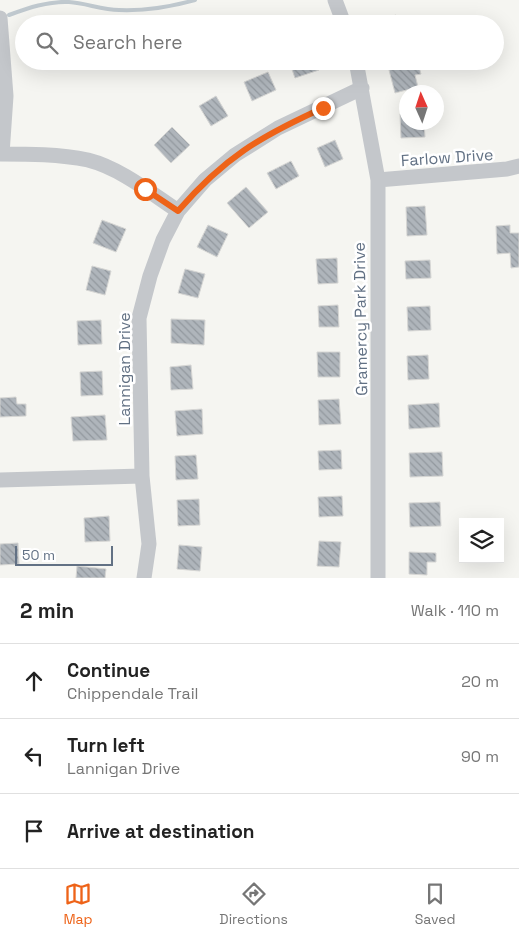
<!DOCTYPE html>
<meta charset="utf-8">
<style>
body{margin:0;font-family:"Space Grotesk",sans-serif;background:#f2f2f2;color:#222}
.controls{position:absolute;right:15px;bottom:15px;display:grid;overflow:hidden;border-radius:0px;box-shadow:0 5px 20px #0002}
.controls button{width:45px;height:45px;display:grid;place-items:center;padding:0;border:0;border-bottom:1px solid #e0e0e0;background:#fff;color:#222;font:25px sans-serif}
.compass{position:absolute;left:399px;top:85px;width:45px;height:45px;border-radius:50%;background:#fff;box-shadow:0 5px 20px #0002;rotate:357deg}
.scale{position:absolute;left:15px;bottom:12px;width:98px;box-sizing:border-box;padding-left:5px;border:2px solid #627184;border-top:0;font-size:14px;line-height:18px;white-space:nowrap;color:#627184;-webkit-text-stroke:4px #fff;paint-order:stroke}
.stop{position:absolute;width:15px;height:15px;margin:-11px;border:4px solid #ee6318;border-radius:50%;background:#fff}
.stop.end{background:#ee6318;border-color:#fff;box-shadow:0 1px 5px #0008}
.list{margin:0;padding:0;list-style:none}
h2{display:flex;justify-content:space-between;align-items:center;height:65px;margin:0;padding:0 20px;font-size:21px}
h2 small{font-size:16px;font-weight:400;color:#767676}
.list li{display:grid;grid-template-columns:32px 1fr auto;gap:15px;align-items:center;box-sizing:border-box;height:75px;padding:0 20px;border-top:1px solid #e0e0e0}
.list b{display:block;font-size:19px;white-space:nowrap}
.list p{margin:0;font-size:16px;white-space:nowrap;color:#767676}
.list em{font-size:16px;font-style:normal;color:#767676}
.icon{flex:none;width:28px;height:28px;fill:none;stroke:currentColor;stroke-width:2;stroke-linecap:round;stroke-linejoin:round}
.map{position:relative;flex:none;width:519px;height:578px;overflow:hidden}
.search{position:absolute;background:#fff;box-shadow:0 5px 20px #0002;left:15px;right:15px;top:15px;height:55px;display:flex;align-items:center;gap:12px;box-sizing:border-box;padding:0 18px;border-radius:28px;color:#767676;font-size:19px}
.sheet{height:290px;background:#fff}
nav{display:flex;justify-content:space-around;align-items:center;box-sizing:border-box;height:70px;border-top:1px solid #e0e0e0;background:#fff;font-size:14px;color:#767676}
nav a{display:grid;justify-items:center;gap:2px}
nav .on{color:#ee6318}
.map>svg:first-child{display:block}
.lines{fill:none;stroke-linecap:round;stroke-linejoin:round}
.stream{stroke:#c0c9cf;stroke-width:4}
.building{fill:url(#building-back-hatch);stroke:#d6d6d4}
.minor{stroke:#c4c7cb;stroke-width:15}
.route{stroke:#ee6318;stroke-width:6}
.labels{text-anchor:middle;stroke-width:5;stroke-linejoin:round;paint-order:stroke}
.street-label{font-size:16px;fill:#627184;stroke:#fff}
</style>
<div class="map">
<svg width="519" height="578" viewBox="0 0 519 578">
<defs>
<pattern id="building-back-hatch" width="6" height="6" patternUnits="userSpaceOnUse" patternTransform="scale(1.25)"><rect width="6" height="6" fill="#afb5bb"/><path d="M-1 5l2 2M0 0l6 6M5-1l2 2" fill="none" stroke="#92989e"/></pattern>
</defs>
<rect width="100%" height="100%" fill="#f5f5f1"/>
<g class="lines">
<path class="stream" d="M9,15C28,8 48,1 69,2C86,3 102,10 119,10C144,11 170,7 195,0"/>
</g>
<path class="building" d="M396,15L399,24H377L376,21Z
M289,61H316L319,70L295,78Z
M418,63L421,74L415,75L418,87L395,93L389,70Z
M268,72L276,90L252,101L244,82Z
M216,96L228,116L211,126L199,106Z
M406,113V122H424L425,137L401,138L400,114Z
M172,127L190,145L171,163L154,145Z
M335,140L343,159L325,167L317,148Z
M291,161L299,176L276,189L267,173Z
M246,187L268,212L249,228L227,203Z
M425,206L427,235L407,236L406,207Z
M102,220L126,229L116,252L93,243Z
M208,225L228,234L217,257L197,247Z
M510,225V233H519V267L511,268L510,253L497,254L496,226Z
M337,258L338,283L318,284L316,259Z
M430,260L431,278L406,279L405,261Z
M92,266L111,271L105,295L86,290Z
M185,269L205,274L198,298L178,293Z
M338,305L339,327H319L318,306Z
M430,306L431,330L408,331L407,307Z
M171,319L205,320L204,345L171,343Z
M101,320L102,344L78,345L77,321Z
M317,352H340V377H318Z
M428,355L429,379L408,380L407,356Z
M191,365L193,389L171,390L170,367Z
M102,371L103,395L81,396L80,372Z
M16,397L17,404H26V416L0,417V398Z
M339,399L341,424L319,425L318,400Z
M439,403L440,427L409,429L408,405Z
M202,409L203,434L177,436L175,411Z
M105,415L107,440L73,441L71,417Z
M341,450L342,469L319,470L318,451Z
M442,452L443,476L410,477L409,453Z
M196,455L198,479L176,480L175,456Z
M342,496L343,516L319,517L318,497Z
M199,499L200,525L178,526L177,500Z
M440,502L441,526L410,527L409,503Z
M109,516L110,541L85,542L84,518Z
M319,541L341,542L339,567L317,566Z
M18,543L19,564L0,565V544Z
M179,545L202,547L200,571L177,569Z
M409,552L436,553V562H427V575L409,574Z
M77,566L106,569L105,578H76Z"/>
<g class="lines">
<path class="minor" d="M335,0L344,24
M0,18L6,96L2,154
M356,61L378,180V578
M0,154C29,154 59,154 88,160C120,168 151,193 178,211
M378,180L507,169L519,166
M0,480L142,476
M144,578L149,544L142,476L139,318L150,276L163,240L178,211L205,180L235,155L278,128L362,88"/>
</g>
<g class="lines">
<path class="route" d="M145,189L178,211C224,158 259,137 323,108"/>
</g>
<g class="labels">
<g class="street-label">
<text transform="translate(447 157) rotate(-4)" y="6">Farlow Drive</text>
<text transform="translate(360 319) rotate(-91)" y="6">Gramercy Park Drive</text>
<text transform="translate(124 369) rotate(-90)" y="6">Lannigan Drive</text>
</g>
</g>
</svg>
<div class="controls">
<button><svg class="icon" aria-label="layers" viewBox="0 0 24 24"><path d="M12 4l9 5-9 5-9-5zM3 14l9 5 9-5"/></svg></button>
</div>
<svg class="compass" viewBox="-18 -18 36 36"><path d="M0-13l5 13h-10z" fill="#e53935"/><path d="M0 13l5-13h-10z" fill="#767676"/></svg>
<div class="scale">50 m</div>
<div class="stop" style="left:145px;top:189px"></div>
<div class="stop end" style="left:323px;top:108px"></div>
<div class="search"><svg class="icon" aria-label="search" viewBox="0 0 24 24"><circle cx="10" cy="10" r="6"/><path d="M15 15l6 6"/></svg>Search here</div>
</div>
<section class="sheet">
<h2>2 min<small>Walk · 110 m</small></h2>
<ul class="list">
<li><svg class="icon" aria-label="ahead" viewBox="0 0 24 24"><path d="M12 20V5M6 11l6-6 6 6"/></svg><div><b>Continue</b><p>Chippendale Trail</p></div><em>20 m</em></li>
<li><svg class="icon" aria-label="left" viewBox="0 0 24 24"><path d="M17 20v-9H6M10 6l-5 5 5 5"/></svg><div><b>Turn left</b><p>Lannigan Drive</p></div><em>90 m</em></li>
<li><svg class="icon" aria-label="arrive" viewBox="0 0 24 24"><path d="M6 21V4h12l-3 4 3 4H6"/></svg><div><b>Arrive at destination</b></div></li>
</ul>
</section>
<nav>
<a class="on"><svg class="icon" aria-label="map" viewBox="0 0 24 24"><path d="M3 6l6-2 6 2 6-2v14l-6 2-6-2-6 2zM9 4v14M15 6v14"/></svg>Map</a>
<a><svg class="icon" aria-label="directions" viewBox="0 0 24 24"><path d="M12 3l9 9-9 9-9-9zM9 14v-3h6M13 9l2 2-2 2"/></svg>Directions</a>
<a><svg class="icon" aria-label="saved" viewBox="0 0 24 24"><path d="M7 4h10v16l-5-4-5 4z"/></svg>Saved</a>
</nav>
